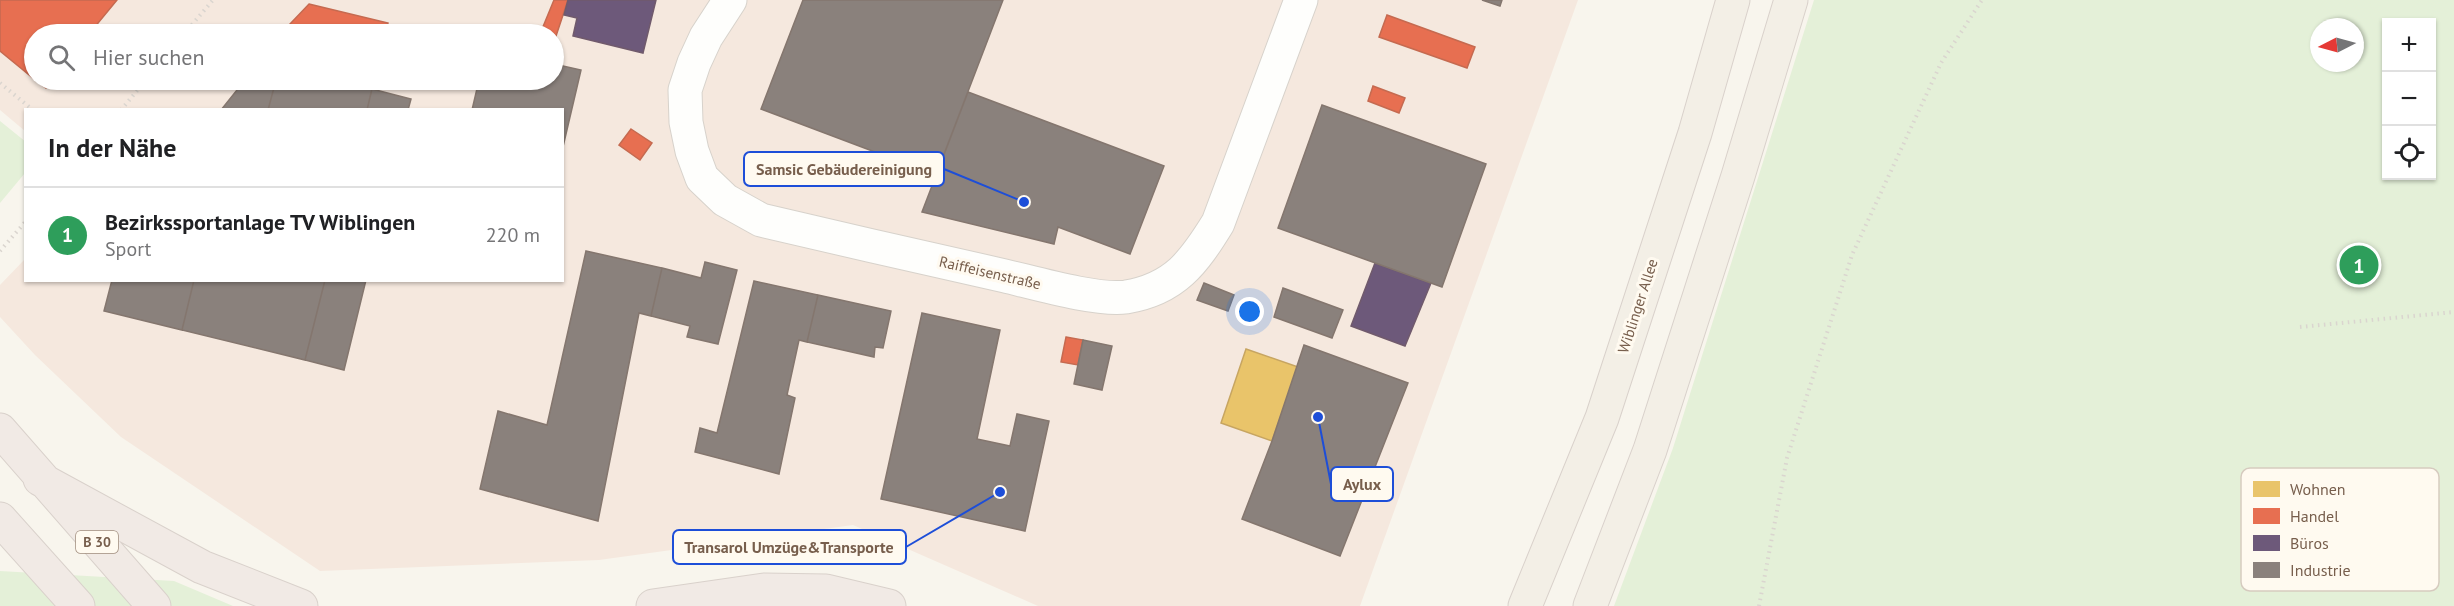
<!DOCTYPE html>
<html lang="de">
<meta charset="utf-8">
<style>
body{margin:0;font-family:"PT Sans",sans-serif;background:#f6f6f6;color:#202124}
.controls{position:absolute;right:18px;top:18px;display:grid;overflow:hidden;border-radius:0px;box-shadow:0 2px 4px #0004}
.controls button{width:54px;height:54px;display:grid;place-items:center;padding:0;border:0;border-bottom:2px solid #e0e0e0;background:#fff;color:#202124;font:30px sans-serif}
.compass{position:absolute;left:2310px;top:18px;width:54px;height:54px;border-radius:50%;background:#fff;box-shadow:0 2px 4px #0004;rotate:264deg}
.you{position:absolute;left:1250px;top:312px;width:21px;height:21px;margin:-15px;border:4px solid #fff;border-radius:50%;background:#1a73e8;box-shadow:0 0 0 9px #1a73e833}
.badge{display:grid;place-items:center;width:39px;height:39px;border-radius:50%;background:#5b544f;color:#fff;font-size:20px;font-weight:700}
.pin{position:absolute;translate:-50% -50%;border:3px solid #fff;box-shadow:0 2px 6px #0006}
.list{margin:0;padding:0;list-style:none}
h2{display:flex;justify-content:space-between;align-items:center;height:78px;margin:0;padding:0 24px;font-size:26px}
h2 small{font-size:20px;font-weight:400;color:#757577}
.list li{display:grid;grid-template-columns:39px 1fr auto;gap:18px;align-items:center;box-sizing:border-box;height:96px;padding:0 24px;border-top:2px solid #e0e0e0}
.list b{display:block;font-size:22px;white-space:nowrap}
.list p{margin:0;font-size:20px;white-space:nowrap;color:#757577}
.list em{font-size:20px;font-style:normal;color:#757577}
.icon{flex:none;width:33px;height:33px;fill:none;stroke:currentColor;stroke-width:2;stroke-linecap:round;stroke-linejoin:round}
.map{position:relative;flex:none;width:2454px;height:606px;overflow:hidden}
.search{position:absolute;background:#fff;box-shadow:0 2px 4px #0004;left:24px;top:24px;width:540px;height:66px;display:flex;align-items:center;gap:15px;box-sizing:border-box;padding:0 21px;border-radius:33px;color:#757577;font-size:22px}
.panel{position:absolute;background:#fff;box-shadow:0 2px 4px #0004;left:24px;top:108px;width:540px;height:174px;border-radius:0px}
.map>svg:first-child{display:block}
.commercial{fill:#f5e8de;fill-rule:evenodd}
.green{fill:#e4f0d8;fill-rule:evenodd}
.homes{fill:#e9c46a;stroke:#c7a561;stroke-width:1.5}
.shops{fill:#e76f51;stroke:#c56a50;stroke-width:1.5}
.offices{fill:#6d597a;stroke:#705a6c;stroke-width:1.5}
.industry{fill:#8a817c;stroke:#84766e;stroke-width:1.5}
.lines{fill:none;stroke-linecap:round;stroke-linejoin:round}
.minor-casing{stroke:#d7d2cb;stroke-width:35}
.major-casing{stroke:#d9d1cb;stroke-width:35}
.highway-casing{stroke:#d9d1cb;stroke-width:35}
.path{stroke:#dad5cf;stroke-width:4;stroke-dasharray:1.5 4.5;stroke-linecap:butt}
.minor{stroke:#fefefc;stroke-width:33}
.major{stroke:#f3efe6;stroke-width:33}
.highway{stroke:#f1eae5;stroke-width:33}
.labels{text-anchor:middle;stroke-width:6;stroke-linejoin:round;paint-order:stroke}
.shield{fill:#fffaf0;stroke:#a08d7d;stroke-width:1.5}
.shield-label{font-size:14px;font-weight:bold;fill:#775e4c}
.street-label{font-size:15px;fill:#775e4c;stroke:#fffaf0}
.key{fill:#fffaf0;stroke:#d6cbbf;stroke-width:1.5}
.key-label{font-size:16px;fill:#775e4c}
.leader{fill:none;stroke:#1d4ed8;stroke-width:2}
.callout-dot{fill:#1d4ed8;stroke:#fffaf0;stroke-width:2}
.callout{fill:#fffaf0;stroke:#1d4ed8;stroke-width:2}
.callout-label{font-size:16px;text-anchor:middle;font-weight:bold;fill:#775e4c}
</style>
<div class="map">
<svg width="2454" height="606" viewBox="0 0 2454 606">
<rect width="100%" height="100%" fill="#f8f5ed"/>
<path class="commercial" d="M0,0H1578L1360,606H1038L853,525L599,560L320,571L121,437L35,355L0,317V285L25,259L26,280H562V110H26L25,131L0,110ZM34,34H554V80H34Z"/>
<path class="green" d="M1814,0H2454V606H1614L1673,448ZM2432,22V176H2386V22ZM2319,27H2355V63H2319Z
M0,121L26,142L25,173L0,203Z
M0,571L174,581L233,606H0Z"/>
<path class="homes" d="M1246,349L1298,367L1272,441L1221,423Z"/>
<path class="shops" d="M0,0H117L89,34H34V79L0,51Z
M554,0H568L554,42V34H540Z
M309,4L388,23L385,34H328L289,25Z
M1387,15L1475,47L1467,68L1379,37Z
M35,80H53L46,88Z
M1373,86L1405,98L1399,113L1368,101Z
M631,129L652,143L640,160L619,145Z
M1066,337L1083,340L1078,365L1061,362Z"/>
<path class="offices" d="M568,0H656L643,53L573,36L577,18L564,15Z
M1375,263L1431,283L1405,346L1351,326Z"/>
<path class="industry" d="M803,0H1003L936,175L761,109Z
M1482,0H1502L1500,6Z
M289,25L328,34H287Z
M554,64L581,70L562,151V110H472L479,80H554Z
M245,80H276L268,110H221Z
M276,80H374L367,110H268Z
M372,89L411,99L408,110H367Z
M968,92L1164,166L1130,254L1058,227L1054,244L922,212Z
M1322,105L1486,164L1442,287L1278,228Z
M586,251L662,268L651,316L639,313L598,521L480,489L498,411L547,425Z
M705,262L737,270L718,344L687,337L690,326L651,316L662,268L701,278Z
M112,280H194L182,330L104,311Z
M194,280H325L305,360L182,330Z
M325,280H366L344,370L305,360Z
M754,281L818,295L807,342L799,340L787,395L795,398L779,474L695,452L700,428L717,433Z
M1204,283L1234,295L1228,311L1197,300Z
M1283,288L1343,310L1332,338L1274,317Z
M818,295L891,311L883,348L875,347L874,357L807,342Z
M922,313L1000,330L977,439L1010,446L1017,414L1049,421L1025,531L881,499Z
M1083,340L1112,346L1102,390L1074,384Z
M1304,345L1408,383L1340,556L1242,519L1272,441Z"/>
<g class="lines">
<defs>
<path id="minor" d="M730,0L706,37L694,63L685,90L686,122L692,151L702,178L725,200L761,220C842,239 924,258 1005,276C1035,283 1097,301 1126,297C1175,289 1194,262 1218,223L1301,0"/>
<path id="major" d="M1525,606L1602,418L1695,133L1733,0
M1590,606L1650,450L1738,176L1791,0"/>
<path id="highway" d="M0,430L154,606
M40,479L202,567L301,606
M0,519L78,606
M653,606L764,590L826,591L889,606"/>
</defs>
<use href="#minor" class="minor-casing"/>
<use href="#major" class="major-casing"/>
<use href="#highway" class="highway-casing"/>
<path class="path" d="M184,34L213,0
M0,83L33,110
M121,110L146,80
M0,251L26,221
M2300,327L2454,312
M1759,606L1787,458L1852,255L1941,63L1982,0"/>
<use href="#minor" class="minor"/>
<use href="#major" class="major"/>
<use href="#highway" class="highway"/>
</g>
<g class="labels">
<rect class="shield" x="76" y="531" width="42" height="22" rx="4.5"/>
<g class="shield-label">
<text x="97" y="547">B 30</text>
</g>
<g class="street-label">
<text transform="translate(990 273) rotate(13)" y="5">Raiffeisenstraße</text>
<text transform="translate(1638 306) rotate(-72)" y="5">Wiblinger Allee</text>
</g>
</g>
<rect x="2241" y="468" width="198" height="123" rx="9" class="key"/>
<rect x="2253" y="481" width="27" height="16" fill="#e9c46a"/>
<rect x="2253" y="508" width="27" height="16" fill="#e76f51"/>
<rect x="2253" y="535" width="27" height="16" fill="#6d597a"/>
<rect x="2253" y="562" width="27" height="16" fill="#8a817c"/>
<g class="key-label">
<text x="2290" y="495">Wohnen</text>
<text x="2290" y="522">Handel</text>
<text x="2290" y="549">Büros</text>
<text x="2290" y="576">Industrie</text>
</g>
<path class="leader" d="M1024 202L944 169M1318 417L1331 484M1000 492L906 547"/>
<g class="callout-dot">
<circle cx="1024" cy="202" r="6"/>
<circle cx="1318" cy="417" r="6"/>
<circle cx="1000" cy="492" r="6"/>
</g>
<g class="callout">
<rect x="744" y="152" width="200" height="34" rx="6"/>
<rect x="1331" y="467" width="62" height="34" rx="6"/>
<rect x="673" y="530" width="233" height="34" rx="6"/>
</g>
<g class="callout-label">
<text x="844" y="175">Samsic Gebäudereinigung</text>
<text x="1362" y="490">Aylux</text>
<text x="789" y="553">Transarol Umzüge&amp;Transporte</text>
</g>
</svg>
<div class="controls">
<button>+</button>
<button>−</button>
<button><svg class="icon" aria-label="locate" viewBox="0 0 24 24"><circle cx="12" cy="12" r="6"/><path d="M12 2v4M12 18v4M2 12h4M18 12h4"/></svg></button>
</div>
<svg class="compass" viewBox="-18 -18 36 36"><path d="M0-13l5 13h-10z" fill="#e53935"/><path d="M0 13l5-13h-10z" fill="#757577"/></svg>
<div class="you"></div>
<div class="pin badge" style="left:2359px;top:265px;background:#2e9e5b">1</div>
<div class="search"><svg class="icon" aria-label="search" viewBox="0 0 24 24"><circle cx="10" cy="10" r="6"/><path d="M15 15l6 6"/></svg>Hier suchen</div>
<section class="panel">
<h2>In der Nähe<small></small></h2>
<ul class="list">
<li><span class="badge" style="background:#2e9e5b">1</span><div><b>Bezirkssportanlage TV Wiblingen</b><p>Sport</p></div><em>220 m</em></li>
</ul>
</section>
</div>
